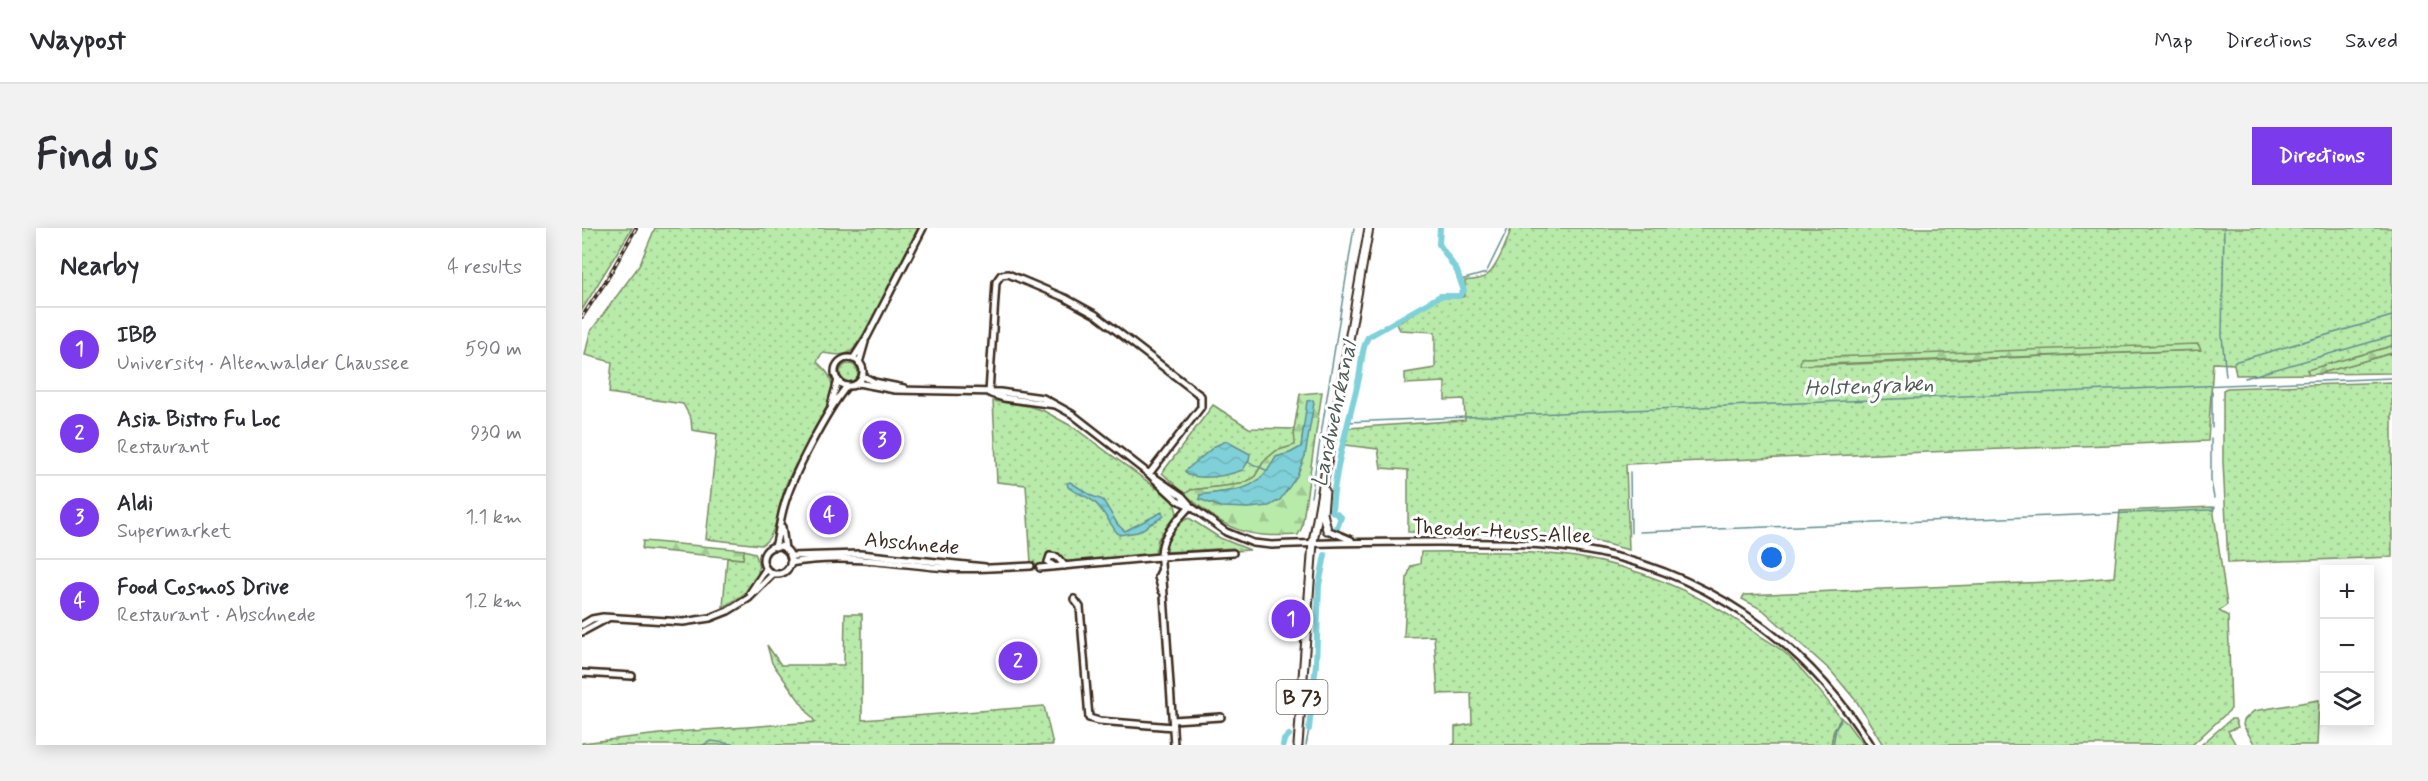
<!DOCTYPE html>
<meta charset="utf-8">
<style>
body{margin:0;font-family:Mynerve,sans-serif;background:#f2f2f3;color:#2b2b33}
.controls{position:absolute;right:18px;bottom:18px;display:grid;overflow:hidden;border-radius:0px;box-shadow:0 3px 15px #0003}
.controls button{width:54px;height:54px;display:grid;place-items:center;padding:0;border:0;border-bottom:2px solid #e1e1e2;background:#fff;color:#2b2b33;font:30px sans-serif}
.you{position:absolute;left:1190px;top:330px;width:21px;height:21px;margin:-15px;border:4px solid #fff;border-radius:50%;background:#1a73e8;box-shadow:0 0 0 9px #1a73e833}
.badge{display:grid;place-items:center;width:39px;height:39px;border-radius:50%;background:#7c3aed;color:#fff;font-size:20px;font-weight:700}
.pin{position:absolute;translate:-50% -50%;border:3px solid #fff;box-shadow:0 2px 6px #0006}
.list{margin:0;padding:0;list-style:none}
h2{display:flex;justify-content:space-between;align-items:center;height:78px;margin:0;padding:0 24px;font-size:26px}
h2 small{font-size:20px;font-weight:400;color:#7c7c81}
.list li{display:grid;grid-template-columns:39px 1fr auto;gap:18px;align-items:center;box-sizing:border-box;height:84px;padding:0 24px;border-top:2px solid #e1e1e2}
.list b{display:block;font-size:22px;white-space:nowrap}
.list p{margin:0;font-size:20px;white-space:nowrap;color:#7c7c81}
.list em{font-size:20px;font-style:normal;color:#7c7c81}
.icon{flex:none;width:33px;height:33px;fill:none;stroke:currentColor;stroke-width:2;stroke-linecap:round;stroke-linejoin:round}
.map{position:relative;flex:none;width:1810px;height:517px;overflow:hidden;border-radius:0px}
header{display:flex;align-items:center;gap:36px;box-sizing:border-box;height:84px;padding:0 30px;background:#fff;border-bottom:2px solid #e1e1e2}
header strong{font-size:28px}
nav{display:flex;gap:33px;margin-inline-start:auto;font-size:21px}
.intro{display:flex;align-items:center;justify-content:space-between;box-sizing:border-box;height:144px;padding:0 36px}
h1{margin:0;font-size:42px}
.button{padding:15px 27px;border-radius:0px;background:#7c3aed;color:#fff;font-size:21px;font-weight:700}
main{display:flex;gap:36px;padding:0 36px}
aside{flex:1;background:#fff;border-radius:0px;box-shadow:0 3px 15px #0003}
.map>svg:first-child{display:block}
.grass{fill:url(#grass-dots);stroke:#7a8a64;stroke-width:1.5;fill-rule:evenodd}
.forest{fill:url(#forest-firs);stroke:#7a8a64;stroke-width:1.5;fill-rule:evenodd}
.park{fill:url(#park-crowns);stroke:#7a8a64;stroke-width:1.5}
.water{fill:url(#water-waves);stroke:#648e8e;stroke-width:1.5}
.lines{fill:none;stroke-linecap:round;stroke-linejoin:round}
.stream{stroke:#648e8e;stroke-width:1.5}
.canal{stroke:#7fd0d8;stroke-width:6}
.minor-casing{stroke:#3b2a1e;stroke-width:10}
.major-casing{stroke:#3b2a1e;stroke-width:11}
.minor{stroke:#fff;stroke-width:5}
.major{stroke:#fff;stroke-width:7}
.rail-casing{stroke:#3b2a1e;stroke-width:4}
.rail{stroke:#fff;stroke-width:1.5;stroke-dasharray:4.5;stroke-linecap:butt}
.labels{text-anchor:middle;stroke-width:6;stroke-linejoin:round;paint-order:stroke}
.shield{fill:#fff;stroke:#766a62;stroke-width:1.5}
.shield-label{font-size:20px;font-weight:bold;fill:#3b2a1e}
.street-label{font-size:21px;fill:#3b2a1e;stroke:#fff}
.water-label{font-size:22px;font-style:italic;fill:#4f5c56;stroke:#fff}
</style>
<header>
<strong>Waypost</strong>
<nav><a>Map</a><a>Directions</a><a>Saved</a></nav>
</header>
<div class="intro"><h1>Find us</h1><a class="button">Directions</a></div>
<main>
<aside>
<h2>Nearby<small>4 results</small></h2>
<ul class="list">
<li><span class="badge">1</span><div><b>IBB</b><p>University · Altenwalder Chaussee</p></div><em>590 m</em></li>
<li><span class="badge">2</span><div><b>Asia Bistro Fu Loc</b><p>Restaurant</p></div><em>930 m</em></li>
<li><span class="badge">3</span><div><b>Aldi</b><p>Supermarket</p></div><em>1.1 km</em></li>
<li><span class="badge">4</span><div><b>Food Cosmos Drive</b><p>Restaurant · Abschnede</p></div><em>1.2 km</em></li>
</ul>
</aside>
<div class="map">
<svg width="1810" height="517" viewBox="0 0 1810 517">
<defs>
<pattern id="grass-dots" width="8" height="8" patternUnits="userSpaceOnUse" patternTransform="scale(1.5)"><rect width="8" height="8" fill="#b8eaaa"/><path d="M2 2h.1M6 6h.1" fill="none" stroke="#9fc992" stroke-width="1.8" stroke-linecap="round"/></pattern>
<pattern id="forest-firs" width="22" height="20" patternUnits="userSpaceOnUse" patternTransform="scale(1.5)"><rect width="22" height="20" fill="#b8eaaa"/><path d="M5 1l3.5 6h-7zM16 11l3.5 6h-7z" fill="#9fc992"/></pattern>
<pattern id="park-crowns" width="20" height="18" patternUnits="userSpaceOnUse" patternTransform="scale(1.5)"><rect width="20" height="18" fill="#b8eaaa"/><path d="M2 6a3 3 0 1 1 6 0M12 15a3 3 0 1 1 6 0" fill="none" stroke="#9fc992"/></pattern>
<pattern id="water-waves" width="16" height="10" patternUnits="userSpaceOnUse" patternTransform="scale(1.5)"><rect width="16" height="10" fill="#7fd0d8"/><path d="M0 5q4-4 8 0t8 0" fill="none" stroke="#6fb3b9"/></pattern>
</defs>
<rect width="100%" height="100%" fill="#fff"/>
<filter id="ink" filterUnits="userSpaceOnUse"><feTurbulence type="fractalNoise" baseFrequency=".0167" numOctaves="2"/><feDisplacementMap in="SourceGraphic" scale="12" xChannelSelector="R" yChannelSelector="G"/><feConvolveMatrix kernelMatrix="1 2 1 2 8 2 1 2 1" color-interpolation-filters="sRGB"/></filter>
<g filter="url(#ink)">
<path class="grass" d="M0,0H50L0,82Z
M73,0H336C325,20 281,116 268,124C259,129 250,126 240,125L235,134C243,142 251,148 250,161C248,182 214,232 205,254C197,271 196,310 179,317L124,311L135,206L110,202L109,191L101,176L27,165L30,134L3,127L8,104L57,38Z
M929,0H1810V118L1726,142L1736,146L1810,125V145L1654,147L1652,136L1631,135L1626,213L1044,236L1047,322L989,307L826,304V242L799,240L796,221L763,217L766,200L883,192L882,171L863,172V154L823,156V145L853,140V104L818,102L815,96C829,88 848,72 863,69C871,68 875,72 883,68V53C889,52 896,52 902,49C913,45 926,12 929,0ZM1618,122L1247,137L1218,136Z
M258 145a9 9 0 1 1 18 0a9 9 0 1 1-18 0Z
M1810,154V329L1646,335L1641,234V162L1645,160Z
M411,173L446,178L462,183L491,199L592,273L595,285L576,311L573,327L486,335L476,326L464,327V338L453,339L449,335L444,257L415,254Z
M631,177L667,200L712,201L714,217L694,223L682,233L672,250L659,256L609,262L603,266L580,245Z
M1631,279L1645,377L1637,383L1646,388L1649,481L1610,517H1301L1275,474L1249,443L1181,382L1160,371L1162,367L1488,353L1532,349L1538,283Z
M607,290L638,310L668,322L652,323L651,320L584,324C582,313 595,294 607,290Z
M162,322L173,325C185,353 164,367 141,379L145,330L161,331Z
M839,324C891,324 943,322 994,329C1056,339 1114,364 1165,399C1177,408 1191,415 1203,425C1224,443 1241,468 1259,490L1252,502L1249,517H870L873,515V499L890,496L889,465L856,466L852,408L822,409L825,350L829,338L838,336Z
M263,386H280V492L462,478L471,517H0V515L95,504L233,494L190,435L185,417L199,437H262Z
M1737,472L1735,517H1673L1661,497L1662,492L1672,483Z
M1649,491H1653L1656,499L1646,503L1654,517H1619Z"/>
<path class="forest" d="M1616,116L1619,122L1218,137L1219,130Z
M1810,118V125L1736,146L1727,147L1725,142Z
M740,164L720,299L716,307C661,310 645,302 603,266L609,262L659,256L672,250L682,233L694,223L713,217L712,201L718,166ZM722,196L723,228L638,279L618,267C656,261 674,266 694,229L708,225L719,219Z
M61,313L153,321L162,322L161,331L60,321Z"/>
<path class="park" d="M1259,490L1265,495L1281,517H1249L1252,502Z"/>
<path class="water" d="M731,172L732,175L723,228L715,248L698,272L687,278L666,280L638,279L617,271L618,267C655,261 674,266 694,229L708,225L719,219L725,173Z
M644,213L668,226L667,232L661,242C644,248 624,252 606,247L603,243L633,218Z
M488,254L510,268L521,272L536,297L543,303L580,284L582,288L556,304L537,307C529,298 519,278 511,273C503,267 493,265 486,259L485,255Z"/>
<g class="lines">
<path class="stream" d="M1642,0L1640,108L1644,148
M879,52L904,45L926,0
M1652,134L1810,88
M1663,150L1810,108
M765,194L1810,150
M1630,200V163
M1629,211V253L1632,270
M666,234L686,243
M1048,244L1049,305
M729,269L772,0
M1057,304L1627,282H1631L1633,279
M121,517L129,513L157,517
M724,517L727,501
M1251,517L1254,500L1259,493"/>
<path class="canal" d="M755,300L759,289L750,283C753,237 767,194 777,150C780,136 779,121 786,109L858,68H877L882,63L875,43L857,16L858,0
M727,501L734,436L737,357L743,327
M701,517L702,512L707,507"/>
<defs>
<path id="minor" d="M253 144a14 14 0 1 1 28 0a14 14 0 1 1-28 0Z
M271,131L285,109L341,0
M277,135L283,114
M281,148L292,154L322,160
M276,155L313,162L418,164L461,170L490,186L567,246L595,272L608,278L644,304L671,315L690,317C746,314 802,314 858,314C904,315 950,314 995,321C1117,339 1224,412 1288,517
M407,165L414,54L419,47L426,46L483,70L514,87L619,168V179L567,246
M409,166L422,170L473,177
M249,177L256,152
M572,249L600,268L607,276
M200,299L203,321
M745,302L769,312
M181 332a14 14 0 1 1 28 0a14 14 0 1 1-28 0Z
M193,319C197,305 198,291 202,278C210,248 245,182 265,158
M208,328L278,326L403,339
M208,335C261,325 313,336 365,340C394,342 421,339 449,338
M472,338L466,334L468,328L475,329L483,338
M458,340L578,329L651,325
M579,343L576,349L580,363
M168,365L184,341
M492,371L498,379L507,490L517,493L591,499
M0,397L10,391L21,389L101,394L128,390L146,383L167,370L191,346
M0,404L26,390
M0,445L50,448
M591,492L639,489
M592,517L581,352C574,313 583,306 608,278"/>
<path id="major" d="M743,263L741,285L745,302
M716,517L731,314L787,0"/>
</defs>
<use href="#minor" class="minor-casing"/>
<use href="#major" class="major-casing"/>
<use href="#minor" class="minor"/>
<use href="#major" class="major"/>
<defs>
<path id="rail" d="M0,89L24,53L54,0"/>
</defs>
<use href="#rail" class="rail-casing"/>
<use href="#rail" class="rail"/>
</g>
</g>
<g class="labels">
<rect class="shield" x="694.5" y="452" width="51" height="34" rx="4.5"/>
<g class="shield-label">
<text x="720" y="476">B 73</text>
</g>
<g class="street-label">
<text transform="translate(920 303) rotate(3)" y="7">Theodor-Heuss-Allee</text>
<text transform="translate(330 315) rotate(5)" y="7">Abschnede</text>
</g>
<g class="water-label">
<text transform="translate(1287 157) rotate(-2)" y="8">Holstengraben</text>
<text transform="translate(751 186) rotate(-78)" y="8">Landwehrkanal</text>
</g>
</g>
</svg>
<div class="controls">
<button>+</button>
<button>−</button>
<button><svg class="icon" aria-label="layers" viewBox="0 0 24 24"><path d="M12 4l9 5-9 5-9-5zM3 14l9 5 9-5"/></svg></button>
</div>
<div class="you"></div>
<div class="pin badge" style="left:709px;top:391px">1</div>
<div class="pin badge" style="left:436px;top:433px">2</div>
<div class="pin badge" style="left:300px;top:212px">3</div>
<div class="pin badge" style="left:247px;top:287px">4</div>
</div>
</main>
